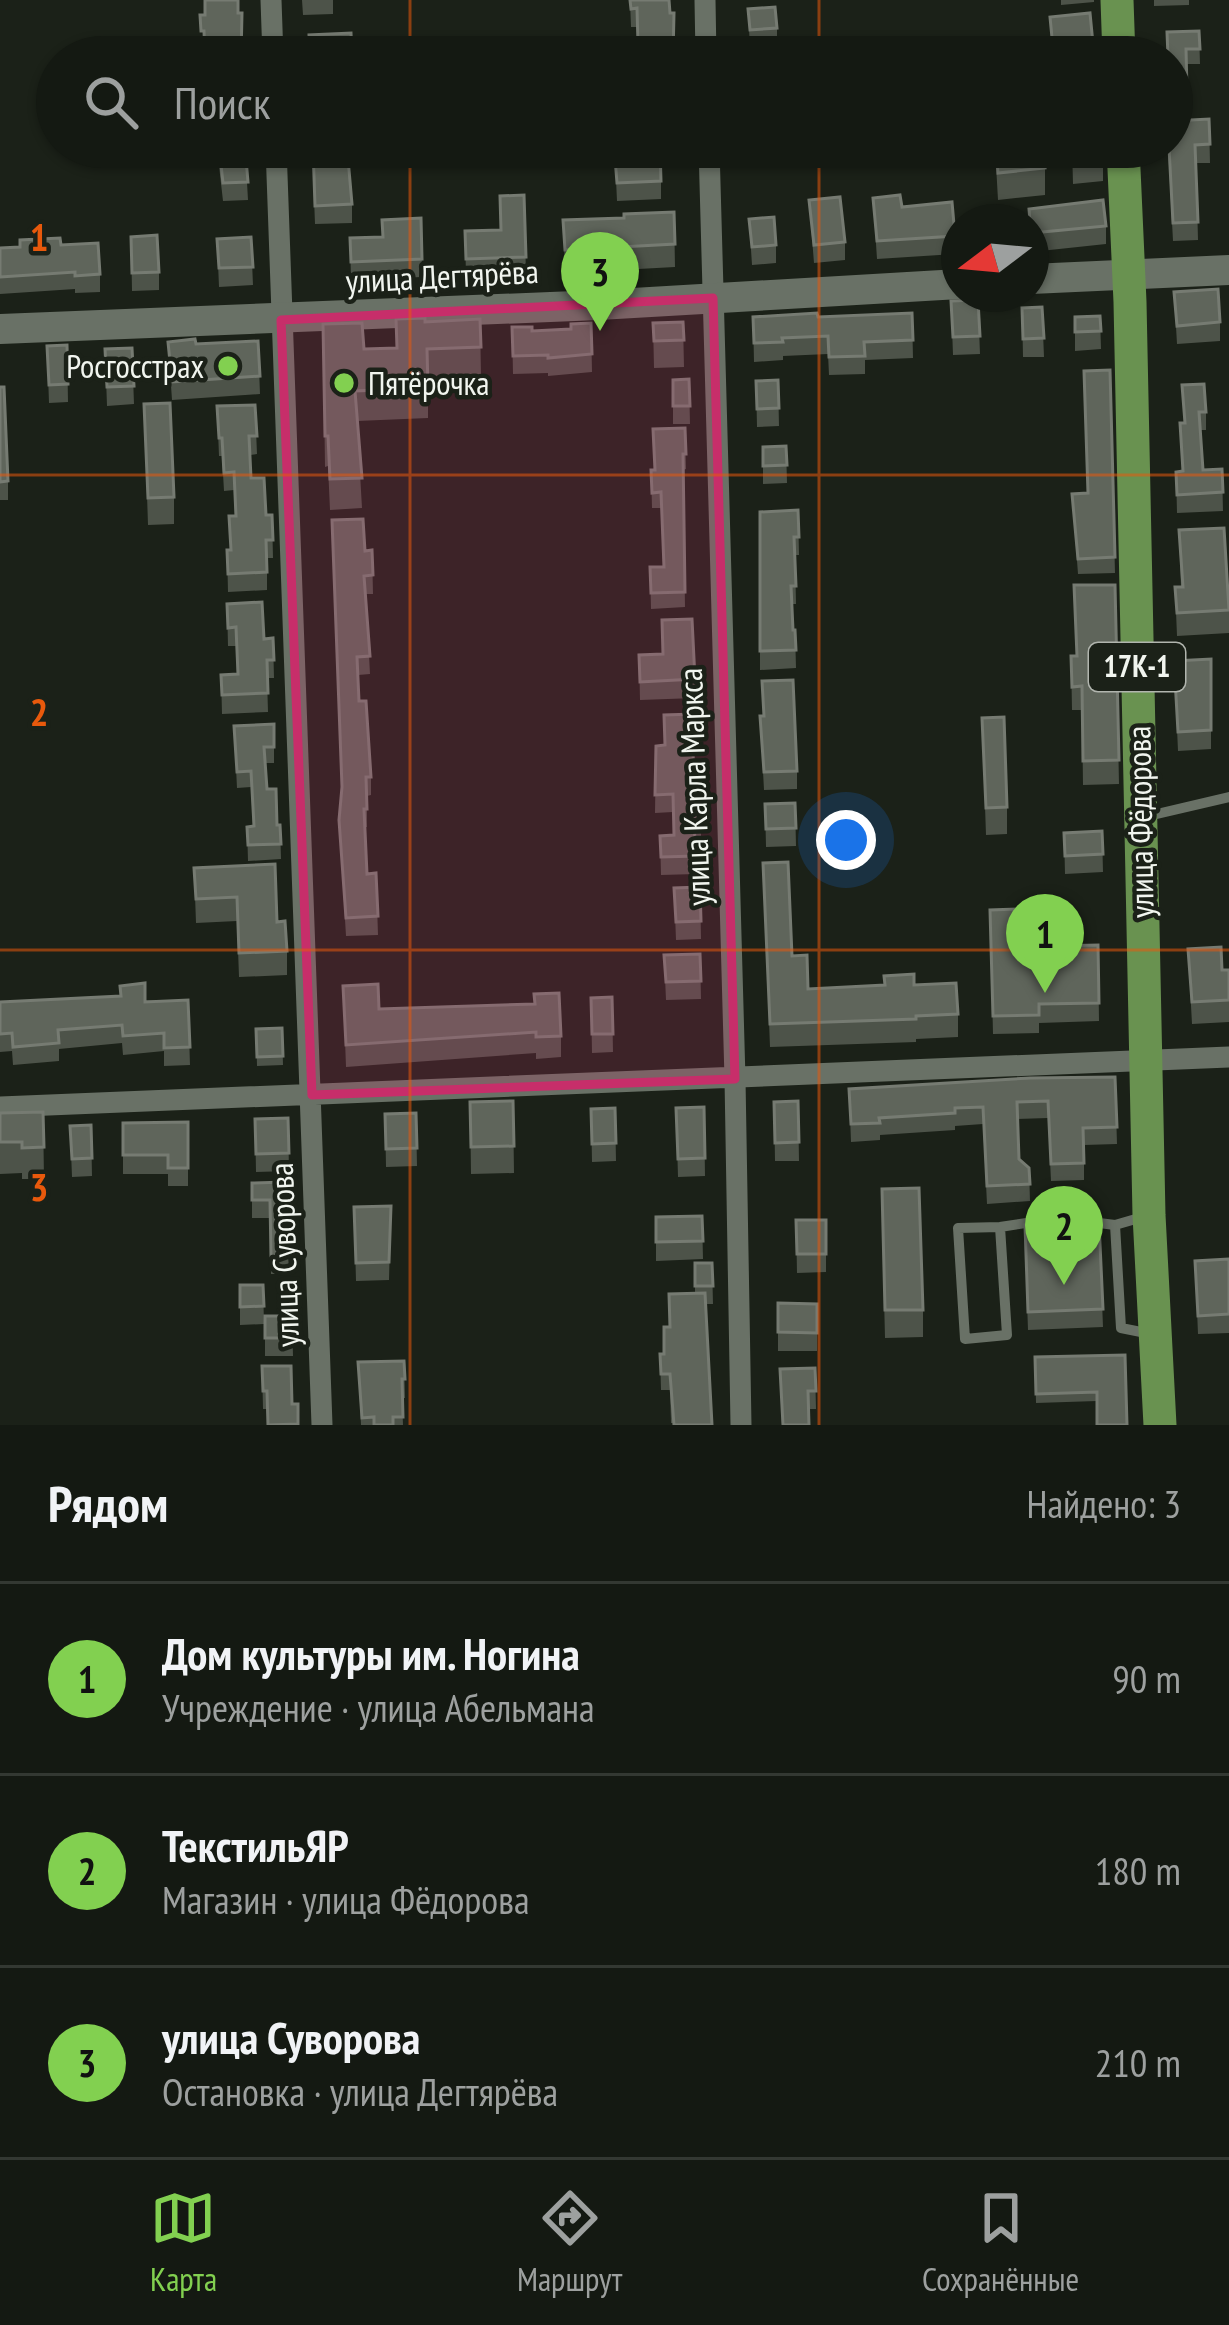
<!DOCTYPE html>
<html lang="ru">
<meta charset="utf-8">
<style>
body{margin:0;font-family:"PT Sans Narrow",sans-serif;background:#212620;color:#f1f3f6}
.compass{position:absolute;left:941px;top:204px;width:108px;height:108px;border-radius:50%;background:#141912;box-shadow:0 3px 9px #0004;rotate:254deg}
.you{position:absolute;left:846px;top:840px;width:42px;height:42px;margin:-30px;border:9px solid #fff;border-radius:50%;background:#1a73e8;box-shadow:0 0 0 18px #1a73e833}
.badge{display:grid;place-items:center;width:78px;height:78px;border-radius:50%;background:#82d050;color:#111;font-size:39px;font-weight:700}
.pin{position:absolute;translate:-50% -99px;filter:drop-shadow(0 3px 6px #0008)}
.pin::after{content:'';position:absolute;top:63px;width:42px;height:36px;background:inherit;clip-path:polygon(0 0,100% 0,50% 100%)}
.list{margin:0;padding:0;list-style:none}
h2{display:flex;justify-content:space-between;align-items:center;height:156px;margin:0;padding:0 48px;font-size:51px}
h2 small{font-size:39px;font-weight:400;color:#9da09f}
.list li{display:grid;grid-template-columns:78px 1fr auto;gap:36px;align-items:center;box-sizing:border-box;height:192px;padding:0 48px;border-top:3px solid #333832}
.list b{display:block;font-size:45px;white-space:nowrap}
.list p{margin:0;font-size:39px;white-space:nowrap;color:#9da09f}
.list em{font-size:39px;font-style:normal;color:#9da09f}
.icon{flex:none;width:66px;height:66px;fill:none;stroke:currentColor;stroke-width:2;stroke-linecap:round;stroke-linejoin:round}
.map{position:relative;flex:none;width:1229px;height:1425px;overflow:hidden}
.search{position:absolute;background:#141912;box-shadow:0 3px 9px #0004;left:36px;right:36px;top:36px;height:132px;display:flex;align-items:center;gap:30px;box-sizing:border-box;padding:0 42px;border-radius:66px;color:#9da09f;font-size:45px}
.sheet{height:732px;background:#141912}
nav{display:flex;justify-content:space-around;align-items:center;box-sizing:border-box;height:168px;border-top:3px solid #333832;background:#141912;font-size:33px;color:#9da09f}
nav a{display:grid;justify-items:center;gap:6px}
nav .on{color:#82d050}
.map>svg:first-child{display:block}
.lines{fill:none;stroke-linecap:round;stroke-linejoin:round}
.lane{stroke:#697166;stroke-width:10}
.street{stroke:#697166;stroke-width:21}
.secondary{stroke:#697166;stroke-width:30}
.primary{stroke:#699250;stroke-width:33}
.wall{fill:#4d5349}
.building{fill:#5f655b;stroke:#767b72;stroke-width:3}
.marked{fill:#c72e6a;fill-opacity:0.2;stroke:#c72e6a;stroke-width:9;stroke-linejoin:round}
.grid{fill:none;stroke:#e8590c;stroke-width:3;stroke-opacity:0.55}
.poi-dot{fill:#82d050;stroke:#1b2118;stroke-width:4.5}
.labels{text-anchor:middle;stroke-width:9;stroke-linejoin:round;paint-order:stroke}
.shield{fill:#1b2118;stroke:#b1b5ae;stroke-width:3}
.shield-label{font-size:30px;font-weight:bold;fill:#f1f5ef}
.street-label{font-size:33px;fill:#f1f5ef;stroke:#1b2118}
.poi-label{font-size:33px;fill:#f1f5ef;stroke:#1b2118;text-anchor:end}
.grid-label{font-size:39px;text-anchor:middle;font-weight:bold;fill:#e8590c;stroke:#1b2118;stroke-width:9;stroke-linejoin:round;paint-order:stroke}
</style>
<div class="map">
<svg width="1229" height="1425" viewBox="0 0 1229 1425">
<rect width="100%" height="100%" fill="#1b2118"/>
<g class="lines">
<path class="lane" d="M1144,817L1229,797
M1115,1225L1121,1328L1151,1334
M1000,1227L1007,1335L965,1339L958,1228L1000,1227L1059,1218L1115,1225L1146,1216"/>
<path class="street" d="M271,0L273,57
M705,0L706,57
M276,147L322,1425
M709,147L735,1079L741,1425
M0,1107L1229,1057"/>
<path class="secondary" d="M1031,279L1229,270
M0,329L599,305L959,284"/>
<path class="primary" d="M1117,0L1119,57
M1123,147L1130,302L1149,1215L1160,1425"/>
</g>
<path class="wall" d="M302,0H333V14L303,15Z
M630,0H669L637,44V27H631Z
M1061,0H1094V2L1061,5Z
M1154,0H1189V5L1154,6Z
M748,9L777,28V46L750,49Z
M1050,17L1093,44V57H1052Z
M1199,31L1200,64H1186L1187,105H1172V57Z
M1209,119L1210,163H1196L1198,240L1173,241L1168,147H1172Z
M245,147L248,200L223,201L217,148Z
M312,147L352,204V223L315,224Z
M643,147H676V163L661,164V199L617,201L615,158L644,157Z
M747,147H776V158L748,160Z
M995,147L1045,168V195L998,200Z
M1072,147L1103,163V181L1073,184Z
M524,195L526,275L466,277L465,231L501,230Z
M873,198L902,207L955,236V254L877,259Z
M809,200L845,242V260L814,263Z
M1029,209L1106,226V244L1031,252V222H1029Z
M674,212L675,267L565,273L563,220L624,218Z
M421,218L422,277L351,280L350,238L382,237Z
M749,219L776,245V263L752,265Z
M131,237L159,272V290L132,291Z
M251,237L253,285L219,287L217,239Z
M61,245L100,274V292L75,293V289L0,294V248Z
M1174,292L1220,322V341L1177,344Z
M978,300L980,354L953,355L951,301Z
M1042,307L1044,357H1023L1022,308Z
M912,313L913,358L865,360V374L829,375L828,354L783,356V360L754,362L753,317H818Z
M1100,316L1101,349L1075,351V317Z
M396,319L425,322L480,319L481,377L428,379V418L357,421L362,508L330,510L328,466L325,467L323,324L364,349L396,348Z
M683,322L684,367L654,368L653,323Z
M591,323L592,372L548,376V373L513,374L512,327L532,331L571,329Z
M258,341L260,394L172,400L168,342L196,344Z
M67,345L68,402L49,403L47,346Z
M132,348L134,404L107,406L105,349Z
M1110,370L1115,573L1078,574L1072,494L1088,493Z
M689,379L690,424H673V380Z
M778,380L779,426L757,427L756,381Z
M1182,385L1206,412V430H1200L1203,470L1222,469L1223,511L1177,513L1176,472L1182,471L1180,423H1184Z
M0,387L8,481V500H0Z
M144,404L174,497V524L148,525Z
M255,405L257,454L250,455L251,478L266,515H272L273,558H267V590L228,592L227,550H230L235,516L234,490L224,491L222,456H219L217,406Z
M685,428L686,469L683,470L685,607L651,609L650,567H663L661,508H652L651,470H654Z
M786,446L787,483L763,484V447Z
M798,510L799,555H795L796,604H791L793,630H795L796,668L760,670V512Z
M1179,530L1229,592V633L1177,636L1175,587H1181Z
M372,550L373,594H366L370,674L358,675L359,701L371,777V795L367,796V827H365L367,874L376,873L378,935L346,936L339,820L365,551Z
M1115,585L1119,784L1083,785L1082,710H1072L1071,656H1076Z
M227,604L264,639L273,638L274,678H267L268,712L222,714L221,675L237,674L236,646H228Z
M663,654L695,679V698L640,700L639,655Z
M1211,659V749L1178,751L1174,661Z
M694,714L692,803L701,823V841H695L696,874L661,875L660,836L674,835L673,812L655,813L656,746L664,745Z
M760,716H763L797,771V789L764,790Z
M982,718L1007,807V834L986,835Z
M274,724V763H265L267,789L277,825H280L281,859L248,861L247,827L253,826L251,787L237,788L234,726Z
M795,803L796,846L766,847L765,804Z
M1102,831L1103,872L1065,874L1064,833Z
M763,863L792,956L808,989L914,985L958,1014V1037L916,1039V1042L770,1047Z
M194,868L277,922L287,951V975L239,977L237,921L196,923Z
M700,887L701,939L676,940L674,888Z
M990,910L1050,946L1098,945L1099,1021L1039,1023V1033L993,1034Z
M1188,949L1222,970H1229V1022L1192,1024Z
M700,954L701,999L666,1000L664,955Z
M343,986L379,1009L561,1036V1057L536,1059V1053L346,1067Z
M612,997L613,1052L592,1053L591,998Z
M188,1000L190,1065L164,1066V1051L123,1055L122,1043L59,1049V1061L13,1065L12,1051L0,1052V1002Z
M282,1028L283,1065L257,1066L256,1029Z
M1115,1077L1117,1144L1084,1145V1180L1051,1181L1048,1118L1017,1119L1019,1159L1029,1168L1030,1201L987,1204L983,1124L955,1126V1130L880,1135V1140L851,1142L849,1089Z
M513,1101L514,1173L471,1174L470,1102Z
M798,1101L799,1161H775L774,1102Z
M704,1107L705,1176L678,1177L676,1108Z
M615,1108L616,1161L592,1162L591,1109Z
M43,1112L44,1179H22V1173L0,1174V1113Z
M416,1113L417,1166L386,1167L385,1114Z
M288,1118L289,1171L256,1172L255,1119Z
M188,1122V1186H168V1174H123V1123Z
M91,1125L92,1176L72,1177L70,1126Z
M285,1182L289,1274H271L270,1218H252V1183Z
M391,1206L389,1280L356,1281L354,1207Z
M702,1216L703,1259L656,1261V1217Z
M882,1216L923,1310V1337L885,1338Z
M796,1220H826V1272L797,1273Z
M1099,1222L1103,1327L1028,1330L1025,1243L1079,1223Z
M1229,1259V1333L1198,1334L1195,1261Z
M695,1263H712L713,1304H705L673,1423H671L670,1390H661L660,1354H664L670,1327L695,1294Z
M240,1285H263L264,1324L240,1325Z
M778,1303L817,1304V1351H778Z
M265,1316H292L293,1356H265Z
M1125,1355L1097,1401L1036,1403L1035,1357Z
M404,1361L405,1398H402L403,1425H361L358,1362Z
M262,1366H291L267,1409H263Z
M815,1368L816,1409H809V1425H782L780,1369Z"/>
<path class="building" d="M205,0H238V13H242L241,57H205L204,31H201L200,15H205Z
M630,0H669L670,13H674L673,57H634L633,44H638L637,8L631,9Z
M775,7L777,28L750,30L748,9Z
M1090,13L1093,44L1053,48L1050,17Z
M1199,31L1200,49H1186L1187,90H1172V57H1168L1167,32Z
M351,33L352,55L310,56L309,35Z
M1209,119L1210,144L1195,145L1198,222L1173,223L1169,147H1172V121Z
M219,147H245L248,182L223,183Z
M313,147H347L352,204L315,206Z
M644,147H660L661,181L617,183L615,158L644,157Z
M996,147H1042L1045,168L998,173Z
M1072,147H1101L1103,163L1073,166Z
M524,195L526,257L466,259L465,231L501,230L500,196Z
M900,195L902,207L952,202L955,236L877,241L873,198Z
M840,197L845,242L814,245L809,200Z
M1103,200L1106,226L1031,233L1029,209Z
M674,212L675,244L565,250L563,220L624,218V214Z
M774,217L776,245L752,247L749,219Z
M421,218L422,259L351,262L350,238L383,237L382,220Z
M157,235L159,272L132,273L131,237Z
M251,237L253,267L219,268L217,239Z
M60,238L61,245L98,243L100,274L75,276V272L0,277V248L20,247V240Z
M1218,289L1220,322L1177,326L1174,292Z
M978,300L980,336L953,337L951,301Z
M1042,307L1044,338L1023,339L1022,308Z
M817,313L818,317L912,313L913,340L864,342L865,356L829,357L828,336L782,338L783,342L754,343L753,317Z
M1100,316L1101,331L1075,332V317Z
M425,318V322L480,319L481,347L427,349L428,388L355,391L362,478L330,479L328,436H325L323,324L362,323L364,349L397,348L396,319Z
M683,322L684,340L654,341L653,323Z
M591,323L592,354L548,358V355L513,356L512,327H532V331L571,329V324Z
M195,339L196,344L258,341L260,376L172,382L168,342Z
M67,345L68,384L49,385L47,346Z
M132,348L134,386L107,387L105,349Z
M1110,370L1115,557L1078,559L1072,494L1088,493L1084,371Z
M689,379L690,406H673V380Z
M778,380L779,408L757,409L756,381Z
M1204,384L1206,412H1199L1203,470L1222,469L1223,492L1177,495L1176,472L1183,471L1180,423H1185L1182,385Z
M0,387H4L8,481L0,482Z
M170,403L174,497L148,498L144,404Z
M255,405L257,436H249L251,478H264L266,515H272L273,540H266L267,572L228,574L227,550H231L229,516H236L234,472L224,473L222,438H219L217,406Z
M685,428L686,454H683L685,592L651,593L650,567H664L661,492L652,493L651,470H655L653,429Z
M786,446L787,465L763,466V447Z
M798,510L799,537H794L796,586H791L793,630H795L796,650L760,651V512Z
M363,519L365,551L372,550L373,575L364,576L370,656L357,657L359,701H366L371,777H366L367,809H364L367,874L376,873L378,916L346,918L339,820L342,787L332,520Z
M1224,528L1229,610L1177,613L1175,587H1183L1179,530Z
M1074,585H1115L1119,760L1083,761L1082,686L1072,687L1071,656H1077Z
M262,602L264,639L273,638L274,660H267L268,693L222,695L221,675L238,674L236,627L228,628L227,604Z
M692,619L695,679L640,682L639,655L663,654L662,620Z
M1211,659V730L1178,732L1174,661Z
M793,680L797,771L764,772L760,716H764L762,681Z
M694,714L693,766H690L692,803H700L701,823H694L696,856L661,857L660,836L674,835L673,794L655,795L656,746L665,745L664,715Z
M1004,717L1007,807L986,808L982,718Z
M274,724V747H264L267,789H276L277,825H280L281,844L248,845L247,827L254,826L251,771L237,772L234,726Z
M795,803L796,828L766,829L765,804Z
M1102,831L1103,854L1065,856L1064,833Z
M788,862L792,956L807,955L808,989L885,985L884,976L914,974V985L956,983L958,1014L916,1016V1019L770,1024L763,863Z
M275,864L277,922L285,921L287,951L239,953L237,897L196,899L194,868Z
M700,887L701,921L676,922L674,888Z
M1049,908L1050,946L1098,945L1099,1003L1039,1004V1015L993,1016L990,910Z
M1221,947L1222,970H1229V1000L1192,1002L1188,949Z
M700,954L701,981L666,982L664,955Z
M145,983V1002L188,1000L190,1047L164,1048V1033L123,1036L122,1025L58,1030L59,1043L13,1047L12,1033L0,1034V1002L121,996L120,986Z
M378,984L379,1009L535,1004L534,994L559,993L561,1036L536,1037V1032L346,1045L343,986Z
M612,997L613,1034H592L591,998Z
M282,1028L283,1056L257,1057L256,1029Z
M1115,1077L1117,1127L1083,1128L1084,1163L1051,1164L1048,1101L1017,1102L1019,1159L1029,1168L1030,1184L987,1186L983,1107L955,1108V1113L879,1118L880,1123L851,1124L849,1089L1030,1078Z
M513,1101L514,1146L471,1147L470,1102Z
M798,1101L799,1142L775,1143L774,1102Z
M704,1107L705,1158L678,1159L676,1108Z
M615,1108L616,1143L592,1144L591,1109Z
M43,1112L44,1147L22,1148V1142H0V1113Z
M416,1113L417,1148L386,1149L385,1114Z
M288,1118L289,1153L256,1154L255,1119Z
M188,1122V1168H168V1155H123V1123Z
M91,1125L92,1158L72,1159L70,1126Z
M285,1182L289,1255L271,1256L270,1200H252V1183Z
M919,1188L923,1310H885L882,1189Z
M391,1206L389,1262L356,1263L354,1207Z
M702,1216L703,1241L656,1242V1217Z
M1079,1218V1223L1099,1222L1103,1309L1028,1312L1025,1225L1042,1224V1219Z
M796,1220H826V1254H797Z
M1229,1259V1314L1198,1316L1195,1261Z
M695,1263H712L713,1286H695Z
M240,1285H263L264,1306L240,1307Z
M705,1293L712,1425H674L670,1374H661L660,1354H664V1327H670L669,1294Z
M778,1303L817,1304V1333L778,1332Z
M265,1316H292L293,1338H265Z
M1125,1355L1127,1425H1097V1392L1036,1394L1035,1357Z
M404,1361L405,1379H402L403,1417H393V1425H374V1417L362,1418L358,1362Z
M262,1366H291L292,1404H298V1424L268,1425L267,1391H263Z
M815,1368L816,1391H808L809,1425H783L780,1369Z"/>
<path class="marked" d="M713,298L735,1079L312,1095L281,320Z"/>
<path class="grid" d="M410,0V57M819,0V57M410,147V1425M819,147V1425M0,475H1229M0,950H1229"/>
<g class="poi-dot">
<circle cx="228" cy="366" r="12"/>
<circle cx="344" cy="383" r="12"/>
</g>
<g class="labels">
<rect class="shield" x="1089" y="643" width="96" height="48" rx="9"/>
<g class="shield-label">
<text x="1137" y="677">17К-1</text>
</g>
<g class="street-label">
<text transform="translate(442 276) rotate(-3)" y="12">улица Дегтярёва</text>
<text transform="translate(694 787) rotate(-92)" y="12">улица Карла Маркса</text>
<text transform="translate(1140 822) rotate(-91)" y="12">улица Фёдорова</text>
<text transform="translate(284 1255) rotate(-92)" y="12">улица Суворова</text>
</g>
<g class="poi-label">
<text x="204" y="378">Росгосстрах</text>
<text x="368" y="395" text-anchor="start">Пятёрочка</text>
</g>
</g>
<g class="grid-label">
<text x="39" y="251">1</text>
<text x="39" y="726">2</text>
<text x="39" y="1201">3</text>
</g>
</svg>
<svg class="compass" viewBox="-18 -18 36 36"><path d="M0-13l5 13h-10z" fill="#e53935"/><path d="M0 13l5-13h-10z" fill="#9da09f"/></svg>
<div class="you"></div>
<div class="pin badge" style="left:1045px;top:993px">1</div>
<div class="pin badge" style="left:1064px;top:1285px">2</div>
<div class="pin badge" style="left:600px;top:331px">3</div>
<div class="search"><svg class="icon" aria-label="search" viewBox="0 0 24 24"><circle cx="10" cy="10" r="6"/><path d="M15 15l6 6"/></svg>Поиск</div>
</div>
<section class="sheet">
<h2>Рядом<small>Найдено: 3</small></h2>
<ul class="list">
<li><span class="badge">1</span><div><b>Дом культуры им. Ногина</b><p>Учреждение · улица Абельмана</p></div><em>90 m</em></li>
<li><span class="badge">2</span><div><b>ТекстильЯР</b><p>Магазин · улица Фёдорова</p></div><em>180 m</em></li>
<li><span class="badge">3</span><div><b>улица Суворова</b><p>Остановка · улица Дегтярёва</p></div><em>210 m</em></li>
</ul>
</section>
<nav>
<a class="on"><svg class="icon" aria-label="map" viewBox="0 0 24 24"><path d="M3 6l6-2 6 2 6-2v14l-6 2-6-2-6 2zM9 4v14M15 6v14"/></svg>Карта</a>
<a><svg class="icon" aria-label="directions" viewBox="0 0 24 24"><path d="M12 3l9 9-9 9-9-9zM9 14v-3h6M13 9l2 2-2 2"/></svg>Маршрут</a>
<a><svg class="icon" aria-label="saved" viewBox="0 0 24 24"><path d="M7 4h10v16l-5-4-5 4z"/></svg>Сохранённые</a>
</nav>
